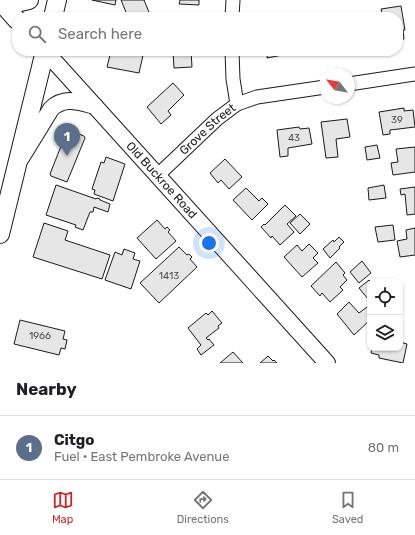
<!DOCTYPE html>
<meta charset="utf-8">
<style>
body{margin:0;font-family:Rubik,sans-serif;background:#f2f2f2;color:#202124}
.controls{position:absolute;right:12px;bottom:12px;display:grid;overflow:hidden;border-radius:8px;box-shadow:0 1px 3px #0004}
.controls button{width:36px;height:36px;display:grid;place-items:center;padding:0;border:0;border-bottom:1px solid #e0e0e0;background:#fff;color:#202124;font:20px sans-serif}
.compass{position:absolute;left:319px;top:68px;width:36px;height:36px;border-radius:50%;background:#fff;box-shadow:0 1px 3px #0004;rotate:301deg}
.you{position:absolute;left:209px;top:243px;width:14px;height:14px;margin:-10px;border:3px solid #fff;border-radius:50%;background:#1a73e8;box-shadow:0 0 0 6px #1a73e833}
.badge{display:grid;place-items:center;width:26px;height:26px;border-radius:50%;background:#c62828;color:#fff;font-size:13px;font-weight:700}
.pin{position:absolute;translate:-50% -33px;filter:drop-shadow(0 1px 2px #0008)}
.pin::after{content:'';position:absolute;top:21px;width:14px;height:12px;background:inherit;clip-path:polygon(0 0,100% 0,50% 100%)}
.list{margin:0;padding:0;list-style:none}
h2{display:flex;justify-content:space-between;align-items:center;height:52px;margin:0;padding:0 16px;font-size:17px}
h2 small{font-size:13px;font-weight:400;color:#757577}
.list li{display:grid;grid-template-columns:26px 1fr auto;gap:12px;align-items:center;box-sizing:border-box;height:64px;padding:0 16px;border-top:1px solid #e0e0e0}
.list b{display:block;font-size:15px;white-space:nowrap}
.list p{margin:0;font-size:13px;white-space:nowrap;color:#757577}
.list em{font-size:13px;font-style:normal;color:#757577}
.icon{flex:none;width:22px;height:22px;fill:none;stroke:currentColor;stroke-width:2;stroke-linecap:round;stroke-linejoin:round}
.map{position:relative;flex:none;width:415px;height:363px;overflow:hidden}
.search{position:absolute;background:#fff;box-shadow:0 1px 3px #0004;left:12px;right:12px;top:12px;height:44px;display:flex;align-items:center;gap:10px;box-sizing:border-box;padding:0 14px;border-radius:16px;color:#757577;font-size:15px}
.sheet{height:116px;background:#fff}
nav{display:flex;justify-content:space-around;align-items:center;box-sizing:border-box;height:56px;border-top:1px solid #e0e0e0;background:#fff;font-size:11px;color:#757577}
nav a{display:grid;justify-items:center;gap:2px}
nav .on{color:#c62828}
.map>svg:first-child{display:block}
.building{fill:#e6e6e6;stroke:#1a1a1a}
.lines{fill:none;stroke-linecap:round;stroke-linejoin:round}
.minor-casing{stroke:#1a1a1a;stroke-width:15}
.tertiary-casing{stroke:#1a1a1a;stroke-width:18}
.secondary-casing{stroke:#1a1a1a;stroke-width:20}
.minor{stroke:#fff;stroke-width:13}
.tertiary{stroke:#fff;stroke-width:16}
.secondary{stroke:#fff;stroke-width:18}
.labels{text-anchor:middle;stroke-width:3;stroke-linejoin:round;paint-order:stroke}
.number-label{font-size:10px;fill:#4d4d4d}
.street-label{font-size:12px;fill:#1a1a1a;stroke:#fff}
</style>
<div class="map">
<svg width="415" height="363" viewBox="0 0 415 363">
<rect width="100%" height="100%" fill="#fff"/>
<path class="building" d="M92,0H116L115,5Z
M121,0H144L151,17H128Z
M180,0H199V5L179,4Z
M401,6L405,30H403L404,39L398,40V17H383L381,9Z
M111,51H144L139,73L107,67Z
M173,51H191L192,67L174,68Z
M268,51H293V53L267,58Z
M173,83L184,95L168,111L171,115L161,124L147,107Z
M404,108V111L413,110L415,127L390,130V134L383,135L379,112Z
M347,119L350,137L336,139L338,157L326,158L321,122Z
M299,127L300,129L309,128L312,144L288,148V156L280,157L277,130Z
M69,130L84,136L85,138L67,182L51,176L50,174L67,131Z
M377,145L380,158L367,160L365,147Z
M415,147V172L393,175L391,163L398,162L396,149Z
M106,157L125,164L113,201L94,194L95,190L92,189L101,162L104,163Z
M225,159L242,177L229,189L221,180L218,183L210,173Z
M56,185L96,199L97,198L100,199V200L110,204L108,212L94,207L93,212H90L83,230L75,227L76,225L46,215Z
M384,185L386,198L369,200L368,188Z
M415,187V214L407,215L405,194L401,195L400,189Z
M246,188L259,201L262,198L268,204L252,220L233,200Z
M285,205L296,216L287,224L294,232L280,245L272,236L271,238L261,227L264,224L265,225Z
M300,214L310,224L300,234L290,223Z
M157,220L165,229L167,227L170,230L168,232L176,241L156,259L137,238Z
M44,223L68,231L65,240L110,255L102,279L33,257Z
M393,225L395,240L378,242L375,227Z
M415,228V255L400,257L397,241L407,239L406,230Z
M339,237L344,242L339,247L340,248L330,258L323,249L333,240L334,242Z
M309,244L318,253L313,258L318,263L302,277L284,257L297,245L302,251Z
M179,247L187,255L189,254L192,257L190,259L197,267L159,303L140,283Z
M124,249L135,253L133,259L140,261L131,289L105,280L115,252L122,255Z
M362,261L371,273L359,283L350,272Z
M336,262L345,273L343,275L347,280L340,287L343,290L330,302L322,293L320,296L311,286Z
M369,280L371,282L370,297L368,299L359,288Z
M349,302L359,313L367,307L370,310V320L354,335L337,314Z
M212,311L222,323L218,326L219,328L206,338L208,340L209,339L214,345L201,355L197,349L201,345L188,328L206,313L208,315Z
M20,320L65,331L63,339L67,340L65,349L61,348L59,355L14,344Z
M400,342L407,344L403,363L379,358V355L371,353L372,348H400Z
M233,352L243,363H220Z
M268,356L273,361L274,360L277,363H260Z"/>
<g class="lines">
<defs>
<g id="minor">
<path d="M232,17L233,0"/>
<path d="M349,84L415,74"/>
<path d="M237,104L257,97L325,87"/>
<path id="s1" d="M157,176L217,119L237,104L233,79L232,51"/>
</g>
<g id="tertiary">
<path id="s2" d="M45,51L327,363"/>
<path d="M21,158L51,109C64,96 79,102 95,106"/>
</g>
<path id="secondary" d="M0,0L16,3L29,0
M0,1L17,20
M53,17L57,0
M0,234L45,51"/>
</defs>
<use href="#minor" class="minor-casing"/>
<use href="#tertiary" class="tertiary-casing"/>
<use href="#secondary" class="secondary-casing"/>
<use href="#minor" class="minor"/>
<use href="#tertiary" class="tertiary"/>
<use href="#secondary" class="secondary"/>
</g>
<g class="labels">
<g class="number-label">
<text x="397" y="123">39</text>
<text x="294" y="141">43</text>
<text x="169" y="279">1413</text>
<text x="40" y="339">1966</text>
</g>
<g class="street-label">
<text dy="4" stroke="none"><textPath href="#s1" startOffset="69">Grove Street</textPath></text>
<text dy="4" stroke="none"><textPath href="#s2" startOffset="174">Old Buckroe Road</textPath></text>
</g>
</g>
</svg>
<div class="controls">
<button><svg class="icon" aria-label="locate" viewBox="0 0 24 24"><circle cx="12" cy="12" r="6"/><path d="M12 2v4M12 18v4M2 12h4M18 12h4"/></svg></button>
<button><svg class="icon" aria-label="layers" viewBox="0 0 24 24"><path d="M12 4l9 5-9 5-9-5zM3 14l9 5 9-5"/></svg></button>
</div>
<svg class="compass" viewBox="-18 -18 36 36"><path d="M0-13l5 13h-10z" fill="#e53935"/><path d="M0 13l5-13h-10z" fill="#757577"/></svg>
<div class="you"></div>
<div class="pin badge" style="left:67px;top:156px;background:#5c6f8a">1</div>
<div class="search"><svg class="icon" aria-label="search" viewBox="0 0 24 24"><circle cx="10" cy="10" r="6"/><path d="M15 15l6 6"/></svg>Search here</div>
</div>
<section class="sheet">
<h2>Nearby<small></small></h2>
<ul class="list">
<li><span class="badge" style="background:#5c6f8a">1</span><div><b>Citgo</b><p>Fuel · East Pembroke Avenue</p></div><em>80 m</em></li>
</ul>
</section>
<nav>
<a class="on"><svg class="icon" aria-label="map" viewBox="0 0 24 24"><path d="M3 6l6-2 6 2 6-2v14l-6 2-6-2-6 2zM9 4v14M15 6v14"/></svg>Map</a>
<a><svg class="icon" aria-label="directions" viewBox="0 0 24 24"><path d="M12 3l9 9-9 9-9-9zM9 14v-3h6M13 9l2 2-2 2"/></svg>Directions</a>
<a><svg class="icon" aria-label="saved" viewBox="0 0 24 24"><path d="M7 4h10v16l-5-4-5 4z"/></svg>Saved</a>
</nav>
